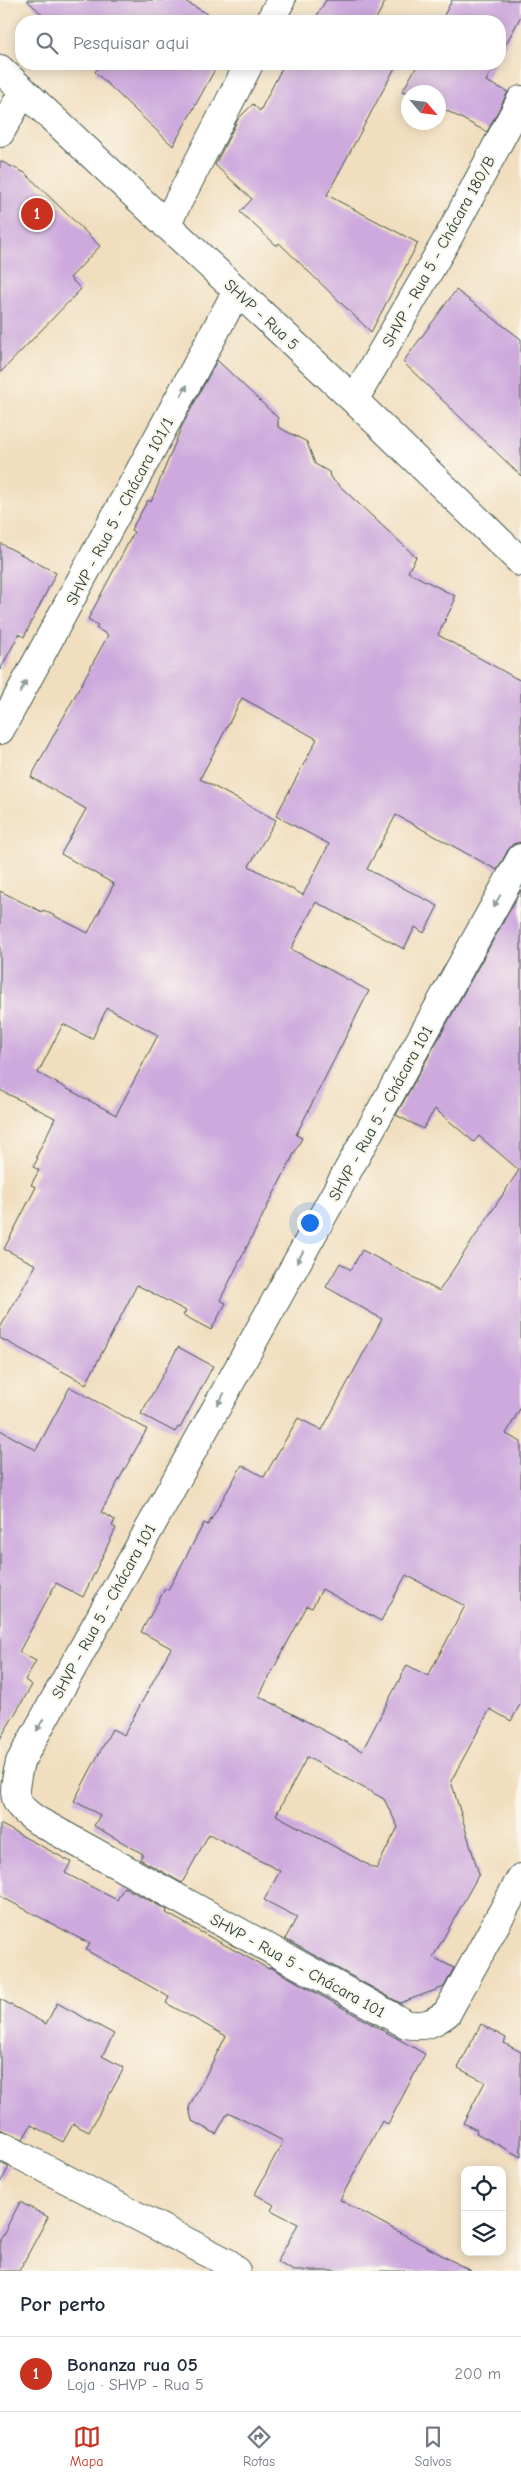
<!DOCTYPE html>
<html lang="pt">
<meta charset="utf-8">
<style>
body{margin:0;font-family:"Comic Neue",sans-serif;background:#f6f6f7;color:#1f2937}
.controls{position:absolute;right:15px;bottom:15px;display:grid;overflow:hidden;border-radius:10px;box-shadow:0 2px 12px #0003}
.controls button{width:45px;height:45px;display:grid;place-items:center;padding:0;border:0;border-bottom:1px solid #e0e1e3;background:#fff;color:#1f2937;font:25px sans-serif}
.compass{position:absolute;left:401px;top:85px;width:45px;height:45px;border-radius:50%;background:#fff;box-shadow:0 2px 12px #0003;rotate:118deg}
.you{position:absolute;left:309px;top:1222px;width:18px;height:18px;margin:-12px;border:4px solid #fff;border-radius:50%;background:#1a73e8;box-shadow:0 0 0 8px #1a73e833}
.badge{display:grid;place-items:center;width:32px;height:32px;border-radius:50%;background:#c8321e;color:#fff;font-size:16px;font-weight:700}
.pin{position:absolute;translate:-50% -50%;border:2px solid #fff;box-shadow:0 1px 5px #0006}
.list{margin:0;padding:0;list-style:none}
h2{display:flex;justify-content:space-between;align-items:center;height:65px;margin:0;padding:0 20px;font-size:21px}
h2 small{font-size:16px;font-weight:400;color:#747a83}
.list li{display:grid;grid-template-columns:32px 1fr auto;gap:15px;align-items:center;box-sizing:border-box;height:75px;padding:0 20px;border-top:1px solid #e0e1e3}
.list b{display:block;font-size:19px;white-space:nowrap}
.list p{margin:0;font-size:16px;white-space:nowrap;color:#747a83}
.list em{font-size:16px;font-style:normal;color:#747a83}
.icon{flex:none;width:28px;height:28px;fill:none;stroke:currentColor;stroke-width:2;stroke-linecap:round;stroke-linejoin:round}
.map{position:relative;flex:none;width:521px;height:2271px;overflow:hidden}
.search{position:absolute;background:#fff;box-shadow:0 2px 12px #0003;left:15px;right:15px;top:15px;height:55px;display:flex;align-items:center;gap:12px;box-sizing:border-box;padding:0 18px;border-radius:20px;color:#747a83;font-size:19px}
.sheet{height:140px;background:#fff}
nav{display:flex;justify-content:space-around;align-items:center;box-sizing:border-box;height:70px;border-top:1px solid #e0e1e3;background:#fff;font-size:14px;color:#747a83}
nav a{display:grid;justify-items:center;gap:2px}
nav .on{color:#c8321e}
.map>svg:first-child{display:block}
.building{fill:#cda9dd;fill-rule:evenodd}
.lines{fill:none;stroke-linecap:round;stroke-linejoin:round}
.minor-casing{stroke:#3e5549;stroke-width:30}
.minor{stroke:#fff;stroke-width:28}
.oneway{fill:#8f9e9a}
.labels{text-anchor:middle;stroke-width:4.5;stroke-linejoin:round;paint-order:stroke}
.street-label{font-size:16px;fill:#1f3d34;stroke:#fbf7ec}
</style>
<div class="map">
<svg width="521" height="2271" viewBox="0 0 521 2271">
<rect width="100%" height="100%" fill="#fbf7ec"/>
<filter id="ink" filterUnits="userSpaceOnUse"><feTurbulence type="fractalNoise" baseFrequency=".02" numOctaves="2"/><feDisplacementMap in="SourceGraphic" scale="10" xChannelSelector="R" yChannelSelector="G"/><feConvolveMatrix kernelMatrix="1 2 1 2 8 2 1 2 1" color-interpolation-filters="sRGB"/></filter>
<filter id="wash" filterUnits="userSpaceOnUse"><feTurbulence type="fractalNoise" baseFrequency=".0096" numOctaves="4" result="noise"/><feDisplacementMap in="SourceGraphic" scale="20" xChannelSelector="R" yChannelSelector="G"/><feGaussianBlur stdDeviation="1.12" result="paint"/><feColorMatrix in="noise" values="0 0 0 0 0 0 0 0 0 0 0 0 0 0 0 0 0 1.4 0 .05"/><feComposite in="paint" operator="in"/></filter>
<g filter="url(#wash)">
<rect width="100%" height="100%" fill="#f1debf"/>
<g id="blocks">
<path class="building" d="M27,0H183L220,21H49Z
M326,0H386L375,21H314Z
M452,0H521V16L500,55V21H441Z
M94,64H218L173,146L95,72L98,68Z
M284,64H397L327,195L418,243L371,332L279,243L277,246L240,212L252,199L215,165L238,119L253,104L260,111Z
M418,64H495L486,81L508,92L487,132L438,106V92H402Z
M0,161L25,173L100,246L70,278L81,289L0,373Z
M456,290L521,339V476L403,362Z
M217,360L278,418V427L307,442L315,464L329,472L330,477L416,557L408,572L455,596L453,599L455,600L438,635L521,681V842L513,844L508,850L497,870L396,815L367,869L438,906L424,933L415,927L404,949L316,902L291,949L369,991L296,1135L302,1138L220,1300L226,1303L211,1330L183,1315L186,1311L137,1285L86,1384L0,1338V1328L36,1265L4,1249L36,1187L31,1185L39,1170L33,1167L38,1158L36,1157L55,1118L0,1090V891L42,912L43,910L88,933L114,884L61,854L86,809L31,777L108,635L96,628L98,625L88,619L134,532L131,530L148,500L151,502L182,426ZM242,698L317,739L276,816L329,844L303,895L249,866L276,820L200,779ZM107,1008L158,1035L116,1115L38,1073L63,1024L92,1039Z
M0,543L56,573L24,637L19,634L0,670Z
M521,890V1407L506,1434L521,1442V1703L511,1721L490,1709L451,1781L479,1874L433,1957L454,1968L444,1987L400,2003L285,1939L297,1917L264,1900L280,1871L209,1834L182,1883L140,1859L143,1854L94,1826L100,1815L74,1801L112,1729L124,1735L171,1648L141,1632L165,1589L168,1590L204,1523L208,1525L242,1465L264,1477L298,1418L322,1430L382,1319L326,1287L340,1263L351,1270L362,1250L439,1291L519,1170L479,1136L474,1142L435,1109L423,1129L396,1115ZM406,1575L465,1606L428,1676L407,1665L362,1751L259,1696L307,1606L312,1608L322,1589L381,1621ZM307,1757L384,1799L398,1827L376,1869L276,1815Z
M178,1347L213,1366L180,1428L178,1427L175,1432L141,1414Z
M70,1387L147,1429L101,1512L115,1520L112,1526L116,1528L83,1597L56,1583L19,1652L36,1661L25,1680L32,1685L0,1739V1430L36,1450Z
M0,1824L71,1862L65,1873L117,1900L124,1887L167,1910L166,1913L269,1969L270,1967L425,2054L388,2124L382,2121L340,2200L471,2271H294L277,2262L298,2224L271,2210L274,2205L255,2194L283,2141L228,2112L216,2134L192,2121L189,2107L226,2036L166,2003L169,1997L86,1950L90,1944L0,1896Z
M0,1999L46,2024L57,2003L114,2034L102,2056L124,2068L89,2132L73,2124L63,2142L31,2125L23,2139L0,2129Z
M481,2024L506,2038L504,2043L521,2052V2157L476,2133L477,2130L463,2123L485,2082L458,2068Z
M0,2163L9,2167L0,2183Z
M20,2202L48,2217L19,2271H0V2240Z"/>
</g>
</g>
<g filter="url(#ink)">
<use href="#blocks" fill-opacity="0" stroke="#3e5549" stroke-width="1"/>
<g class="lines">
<defs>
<path id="minor" d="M270,21L281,0
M0,69L354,400L521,562
M0,133L23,92
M166,225L249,64
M354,400L448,238L521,100
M0,730L237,291
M521,858L20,1762C13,1793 9,1802 38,1821L406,2024C423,2028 434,2023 447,2013L521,1878
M0,2145L228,2263L236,2271"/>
</defs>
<use href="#minor" class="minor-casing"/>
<use href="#minor" class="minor"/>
</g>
<defs><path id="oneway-solid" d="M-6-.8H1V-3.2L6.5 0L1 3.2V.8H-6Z" transform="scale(1.25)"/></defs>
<g class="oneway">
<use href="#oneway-solid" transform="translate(184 391) rotate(-62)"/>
<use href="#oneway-solid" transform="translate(23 687) rotate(-62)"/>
<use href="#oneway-solid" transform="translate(497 901) rotate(119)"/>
<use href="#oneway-solid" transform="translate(300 1257) rotate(119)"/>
<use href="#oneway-solid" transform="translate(221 1399) rotate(119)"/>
<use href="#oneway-solid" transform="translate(40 1725) rotate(119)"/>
</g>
</g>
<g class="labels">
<g class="street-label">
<text transform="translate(438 251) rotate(-61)" y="6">SHVP - Rua 5 - Chácara 180/B</text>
<text transform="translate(262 314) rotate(43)" y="6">SHVP - Rua 5</text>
<text transform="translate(119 511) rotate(-62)" y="6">SHVP - Rua 5 - Chácara 101/1</text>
<text transform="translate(380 1113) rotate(-61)" y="6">SHVP - Rua 5 - Chácara 101</text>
<text transform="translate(103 1611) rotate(-61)" y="6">SHVP - Rua 5 - Chácara 101</text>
<text transform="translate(298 1965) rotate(29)" y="6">SHVP - Rua 5 - Chácara 101</text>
</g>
</g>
</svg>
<div class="controls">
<button><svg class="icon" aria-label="locate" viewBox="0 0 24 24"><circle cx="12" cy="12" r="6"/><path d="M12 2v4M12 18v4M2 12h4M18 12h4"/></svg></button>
<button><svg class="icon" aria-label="layers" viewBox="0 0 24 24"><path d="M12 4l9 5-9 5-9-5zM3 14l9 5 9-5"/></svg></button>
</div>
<svg class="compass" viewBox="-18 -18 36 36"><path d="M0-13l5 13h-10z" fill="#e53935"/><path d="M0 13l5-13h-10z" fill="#747a83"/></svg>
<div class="you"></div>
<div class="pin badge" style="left:37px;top:214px">1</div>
<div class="search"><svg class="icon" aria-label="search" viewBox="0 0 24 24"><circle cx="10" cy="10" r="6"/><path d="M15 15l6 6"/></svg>Pesquisar aqui</div>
</div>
<section class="sheet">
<h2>Por perto<small></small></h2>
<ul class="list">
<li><span class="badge">1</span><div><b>Bonanza rua 05</b><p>Loja · SHVP - Rua 5</p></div><em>200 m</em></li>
</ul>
</section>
<nav>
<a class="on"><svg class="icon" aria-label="map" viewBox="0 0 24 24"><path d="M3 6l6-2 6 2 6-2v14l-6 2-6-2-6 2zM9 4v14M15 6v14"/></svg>Mapa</a>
<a><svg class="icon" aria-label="directions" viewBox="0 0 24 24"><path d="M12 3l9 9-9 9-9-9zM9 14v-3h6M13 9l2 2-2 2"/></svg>Rotas</a>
<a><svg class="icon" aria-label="saved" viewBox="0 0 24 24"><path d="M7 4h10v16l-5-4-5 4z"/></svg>Salvos</a>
</nav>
